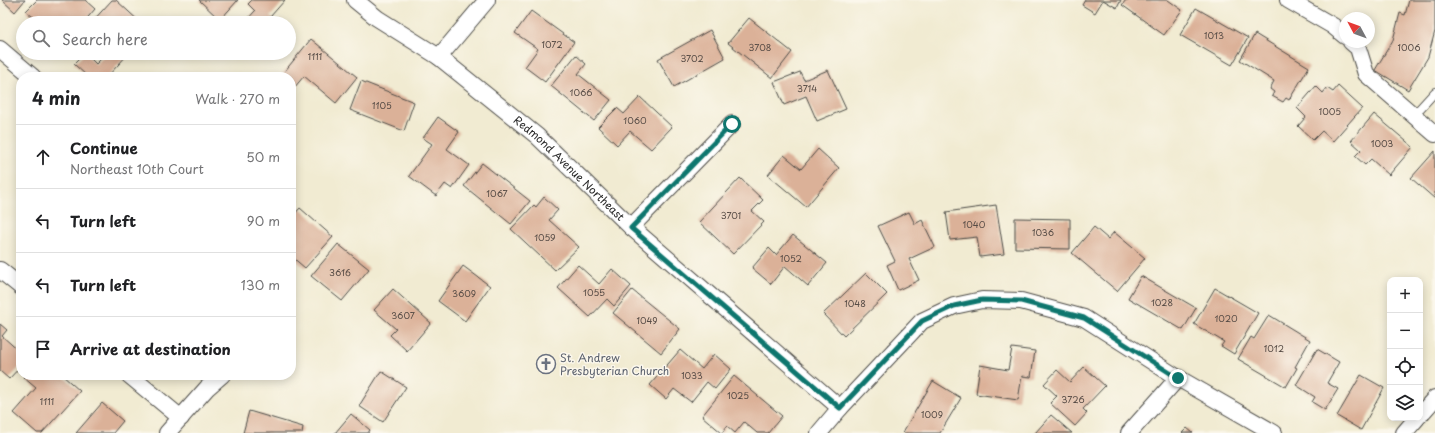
<!DOCTYPE html>
<meta charset="utf-8">
<style>
body{margin:0;font-family:"Playpen Sans",sans-serif;background:#f2f2f2;color:#202124}
.controls{position:absolute;right:12px;bottom:12px;display:grid;overflow:hidden;border-radius:8px;box-shadow:0 2px 10px #0003}
.controls button{width:36px;height:36px;display:grid;place-items:center;padding:0;border:0;border-bottom:1px solid #e0e0e0;background:#fff;color:#202124;font:20px sans-serif}
.compass{position:absolute;left:1339px;top:12px;width:36px;height:36px;border-radius:50%;background:#fff;box-shadow:0 2px 10px #0003;rotate:311deg}
.stop{position:absolute;width:12px;height:12px;margin:-9px;border:3px solid #0f766e;border-radius:50%;background:#fff}
.stop.end{background:#0f766e;border-color:#fff;box-shadow:0 1px 4px #0008}
.list{margin:0;padding:0;list-style:none}
h2{display:flex;justify-content:space-between;align-items:center;height:52px;margin:0;padding:0 16px;font-size:17px}
h2 small{font-size:13px;font-weight:400;color:#757577}
.list li{display:grid;grid-template-columns:26px 1fr auto;gap:12px;align-items:center;box-sizing:border-box;height:64px;padding:0 16px;border-top:1px solid #e0e0e0}
.list b{display:block;font-size:15px;white-space:nowrap}
.list p{margin:0;font-size:13px;white-space:nowrap;color:#757577}
.list em{font-size:13px;font-style:normal;color:#757577}
.icon{flex:none;width:22px;height:22px;fill:none;stroke:currentColor;stroke-width:2;stroke-linecap:round;stroke-linejoin:round}
.map{position:relative;flex:none;width:1435px;height:433px;overflow:hidden}
.search{position:absolute;background:#fff;box-shadow:0 2px 10px #0003;left:16px;top:16px;width:280px;height:44px;display:flex;align-items:center;gap:10px;box-sizing:border-box;padding:0 14px;border-radius:22px;color:#757577;font-size:15px}
.panel{position:absolute;background:#fff;box-shadow:0 2px 10px #0003;left:16px;top:72px;width:280px;height:308px;border-radius:16px}
.map>svg:first-child{display:block}
.building{fill:#dbb198}
.lines{fill:none;stroke-linecap:round;stroke-linejoin:round}
.service-casing{stroke:#494844;stroke-width:10}
.minor-casing{stroke:#494844;stroke-width:18}
.service{stroke:#fff;stroke-width:8}
.minor{stroke:#fff;stroke-width:16}
.route{stroke:#0f766e;stroke-width:5}
.labels{text-anchor:middle;stroke-width:3;stroke-linejoin:round;paint-order:stroke}
.number-label{font-size:9px;fill:#574c46}
.street-label{font-size:11px;fill:#2b2b2b;stroke:#fbf7ec}
.worship-label{font-size:11px;fill:#5b616d;stroke:#fbf7ec;text-anchor:start}
</style>
<div class="map">
<svg width="1435" height="433" viewBox="0 0 1435 433">
<rect width="100%" height="100%" fill="#fbf7ec"/>
<filter id="ink" filterUnits="userSpaceOnUse"><feTurbulence type="fractalNoise" baseFrequency=".025" numOctaves="2"/><feDisplacementMap in="SourceGraphic" scale="8" xChannelSelector="R" yChannelSelector="G"/><feConvolveMatrix kernelMatrix="1 2 1 2 8 2 1 2 1" color-interpolation-filters="sRGB"/></filter>
<filter id="wash" filterUnits="userSpaceOnUse"><feTurbulence type="fractalNoise" baseFrequency=".012" numOctaves="4" result="noise"/><feDisplacementMap in="SourceGraphic" scale="16" xChannelSelector="R" yChannelSelector="G"/><feGaussianBlur stdDeviation="0.9" result="paint"/><feColorMatrix in="noise" values="0 0 0 0 0 0 0 0 0 0 0 0 0 0 0 0 0 1.4 0 .05"/><feComposite in="paint" operator="in"/></filter>
<g filter="url(#wash)">
<rect width="100%" height="100%" fill="#f1ebd2"/>
<g id="blocks">
<path class="building" d="M2,0H25L15,12Z
M37,0H85L95,9L83,23H40L26,11Z
M112,0H116L141,23H91Z
M199,0H238L220,20Z
M252,0H285L270,17L277,23H244L255,11L248,4Z
M1085,0H1103L1095,13L1082,5Z
M1103,0H1121L1117,8Z
M1126,0H1168L1182,10L1164,35L1122,5Z
M1409,0H1435V31L1428,57L1408,90L1375,70L1393,40L1400,13L1405,15Z
M1196,8L1248,38L1232,65L1180,35Z
M531,11L574,42L545,82L525,67L538,49L515,33Z
M749,18L792,52L772,78L728,43Z
M710,30L725,58L674,87L658,59Z
M1255,34L1309,67L1289,100L1286,98L1283,102L1272,96L1274,92L1270,89L1274,81L1240,60Z
M311,39L357,77L336,103L304,76L294,88L291,86V77H280Z
M85,53L96,64L107,53H129L107,77H88L74,64Z
M267,53H276L272,58Z
M576,55L586,64L578,74L611,100L594,121L551,86Z
M828,70L846,109L817,121L806,96L784,105L774,82L800,72L804,80Z
M361,81L414,102L404,131L350,110Z
M1316,86L1323,93L1327,88L1333,92L1338,86L1362,108L1333,141L1322,131L1313,140L1298,126L1306,117L1297,108Z
M640,97L672,127L651,149L630,131L617,145L598,127L617,108L624,114Z
M1374,114L1413,147L1389,175L1371,159L1365,165L1355,156L1361,150L1351,141Z
M438,117L459,132L447,149L469,165L452,189L445,184L436,196L409,176L432,144L423,138Z
M818,149L839,168L806,207L768,175L784,155L801,169Z
M1435,151V199L1411,178Z
M482,163L530,201L511,224L464,186Z
M740,178L763,200L752,211L764,222L733,254L699,222Z
M291,195L297,200L291,207Z
M544,197L558,210L549,220L579,247L555,270L511,229L534,205L536,207Z
M996,205L1004,254L980,257L977,237L950,240L946,212Z
M300,208L333,237L305,268L291,256V218Z
M909,212L915,224L922,220L935,247L909,259L919,280L898,290L887,265L895,261L878,226Z
M1015,218L1070,219V249L1015,248Z
M1094,227L1108,239L1114,232L1145,258L1117,291L1072,253Z
M793,235L827,263L808,286L785,266L771,284L752,268L769,248L776,255Z
M338,244L369,269L342,301L311,276Z
M578,265L599,284L612,269L631,286L614,306L607,299L590,317L558,288Z
M463,266L490,286L465,321L438,301Z
M866,273L887,294L844,336L823,314Z
M1141,276L1196,308L1183,330L1128,298Z
M1215,288L1258,313L1234,354L1221,346L1224,342L1194,324Z
M393,289L431,323L407,351L390,335L396,329L374,310Z
M632,290L680,329L661,353L613,313Z
M1269,315L1310,340L1295,367L1297,368L1286,387L1238,359L1251,337L1254,339Z
M0,324L7,330L2,336L21,353V366L9,379L0,371Z
M1012,348L1035,351L1031,377L1022,376L1018,400L976,394L980,365L1008,370Z
M1317,349L1339,362L1327,383L1338,389L1325,410L1312,402L1315,397L1296,385Z
M680,350L702,369L714,354L731,369L715,389L707,382L691,402L674,389L666,399L650,385Z
M1084,367L1105,386L1083,409L1087,413L1075,426L1050,403L1057,396L1044,384L1057,370L1070,382Z
M381,371L406,387L383,422L359,406Z
M25,375H62L80,391L42,433H37L14,413L36,388L23,377Z
M1361,375L1384,388L1361,430L1337,416Z
M734,376L782,416L768,433H757L744,422L735,433L727,426L722,433L702,416Z
M933,381L961,398L940,433H904L903,432Z
M102,403L123,421L113,433H76Z
M249,411L303,427L302,433H243Z
M351,414L370,430L368,433H335Z
M1051,415L1072,433H1035Z
M1187,428L1193,433H1182Z"/>
</g>
</g>
<g filter="url(#ink)">
<use href="#blocks" fill-opacity="0" stroke="#494844" stroke-width="1"/>
<g class="lines">
<defs>
<path id="service" d="M1414,115L1435,92"/>
<g id="minor">
<path id="s1" d="M355,0L377,18L439,57L537,136L631,227L840,408L922,321L954,306L982,300L1021,301L1084,318L1178,378L1274,433"/>
<path d="M1288,0L1333,26L1345,36"/>
<path d="M1351,42L1358,48L1366,74L1435,134"/>
<path d="M0,49L33,77"/>
<path d="M439,57L487,0"/>
<path d="M631,227L732,124"/>
<path d="M0,270L21,287"/>
<path d="M129,375L181,418"/>
<path d="M1420,415L1435,398"/>
<path d="M167,433L207,388L222,375"/>
<path d="M819,433L840,408"/>
<path d="M1129,433L1178,378"/>
<path d="M1404,433L1417,418"/>
</g>
</defs>
<use href="#service" class="service-casing"/>
<use href="#minor" class="minor-casing"/>
<use href="#service" class="service"/>
<use href="#minor" class="minor"/>
</g>
</g>
<g class="lines" filter="url(#ink)">
<path class="route" d="M732,124L631,228L840,408L922,321L954,306L982,300L1021,301L1084,318L1178,378"/>
</g>
<defs>
<symbol id="church-ring" viewBox="-11 -11 22 22"><circle r="9.5" fill="#fbf7ec" stroke="#6b7280" stroke-width="1.5"/><path d="M-1.2-6h2.4v3.5h3.3v2.4h-3.3V6h-2.4V-.1h-3.3v-2.4h3.3Z" fill="#6b7280"/></symbol>
</defs>
<g fill-rule="evenodd">
<use href="#church-ring" x="535" y="353" width="22" height="22"/>
</g>
<g class="labels">
<g class="number-label">
<text x="1214" y="39">1013</text>
<text x="552" y="48">1072</text>
<text x="760" y="51">3708</text>
<text x="1409" y="51">1006</text>
<text x="315" y="60">1111</text>
<text x="692" y="62">3702</text>
<text x="807" y="92">3714</text>
<text x="581" y="96">1066</text>
<text x="382" y="109">1105</text>
<text x="1330" y="115">1005</text>
<text x="635" y="124">1060</text>
<text x="1382" y="147">1003</text>
<text x="497" y="197">1067</text>
<text x="731" y="219">3701</text>
<text x="974" y="228">1040</text>
<text x="1043" y="236">1036</text>
<text x="545" y="241">1059</text>
<text x="791" y="262">1052</text>
<text x="340" y="276">3616</text>
<text x="594" y="296">1055</text>
<text x="464" y="297">3609</text>
<text x="1162" y="306">1028</text>
<text x="855" y="307">1048</text>
<text x="403" y="319">3607</text>
<text x="1226" y="322">1020</text>
<text x="647" y="324">1049</text>
<text x="1274" y="352">1012</text>
<text x="692" y="379">1033</text>
<text x="738" y="399">1025</text>
<text x="1073" y="403">3726</text>
<text x="47" y="405">1111</text>
<text x="932" y="418">1009</text>
</g>
<g class="street-label">
<text dy="4" stroke="none"><textPath href="#s1" startOffset="273">Redmond Avenue Northeast</textPath></text>
</g>
<g class="worship-label">
<text x="560" y="362">St. Andrew<tspan x="560" dy="13">Presbyterian Church</tspan></text>
</g>
</g>
</svg>
<div class="controls">
<button>+</button>
<button>−</button>
<button><svg class="icon" aria-label="locate" viewBox="0 0 24 24"><circle cx="12" cy="12" r="6"/><path d="M12 2v4M12 18v4M2 12h4M18 12h4"/></svg></button>
<button><svg class="icon" aria-label="layers" viewBox="0 0 24 24"><path d="M12 4l9 5-9 5-9-5zM3 14l9 5 9-5"/></svg></button>
</div>
<svg class="compass" viewBox="-18 -18 36 36"><path d="M0-13l5 13h-10z" fill="#e53935"/><path d="M0 13l5-13h-10z" fill="#757577"/></svg>
<div class="stop" style="left:732px;top:124px"></div>
<div class="stop end" style="left:1178px;top:378px"></div>
<div class="search"><svg class="icon" aria-label="search" viewBox="0 0 24 24"><circle cx="10" cy="10" r="6"/><path d="M15 15l6 6"/></svg>Search here</div>
<section class="panel">
<h2>4 min<small>Walk · 270 m</small></h2>
<ul class="list">
<li><svg class="icon" aria-label="ahead" viewBox="0 0 24 24"><path d="M12 20V5M6 11l6-6 6 6"/></svg><div><b>Continue</b><p>Northeast 10th Court</p></div><em>50 m</em></li>
<li><svg class="icon" aria-label="left" viewBox="0 0 24 24"><path d="M17 20v-9H6M10 6l-5 5 5 5"/></svg><div><b>Turn left</b></div><em>90 m</em></li>
<li><svg class="icon" aria-label="left" viewBox="0 0 24 24"><path d="M17 20v-9H6M10 6l-5 5 5 5"/></svg><div><b>Turn left</b></div><em>130 m</em></li>
<li><svg class="icon" aria-label="arrive" viewBox="0 0 24 24"><path d="M6 21V4h12l-3 4 3 4H6"/></svg><div><b>Arrive at destination</b></div></li>
</ul>
</section>
</div>
